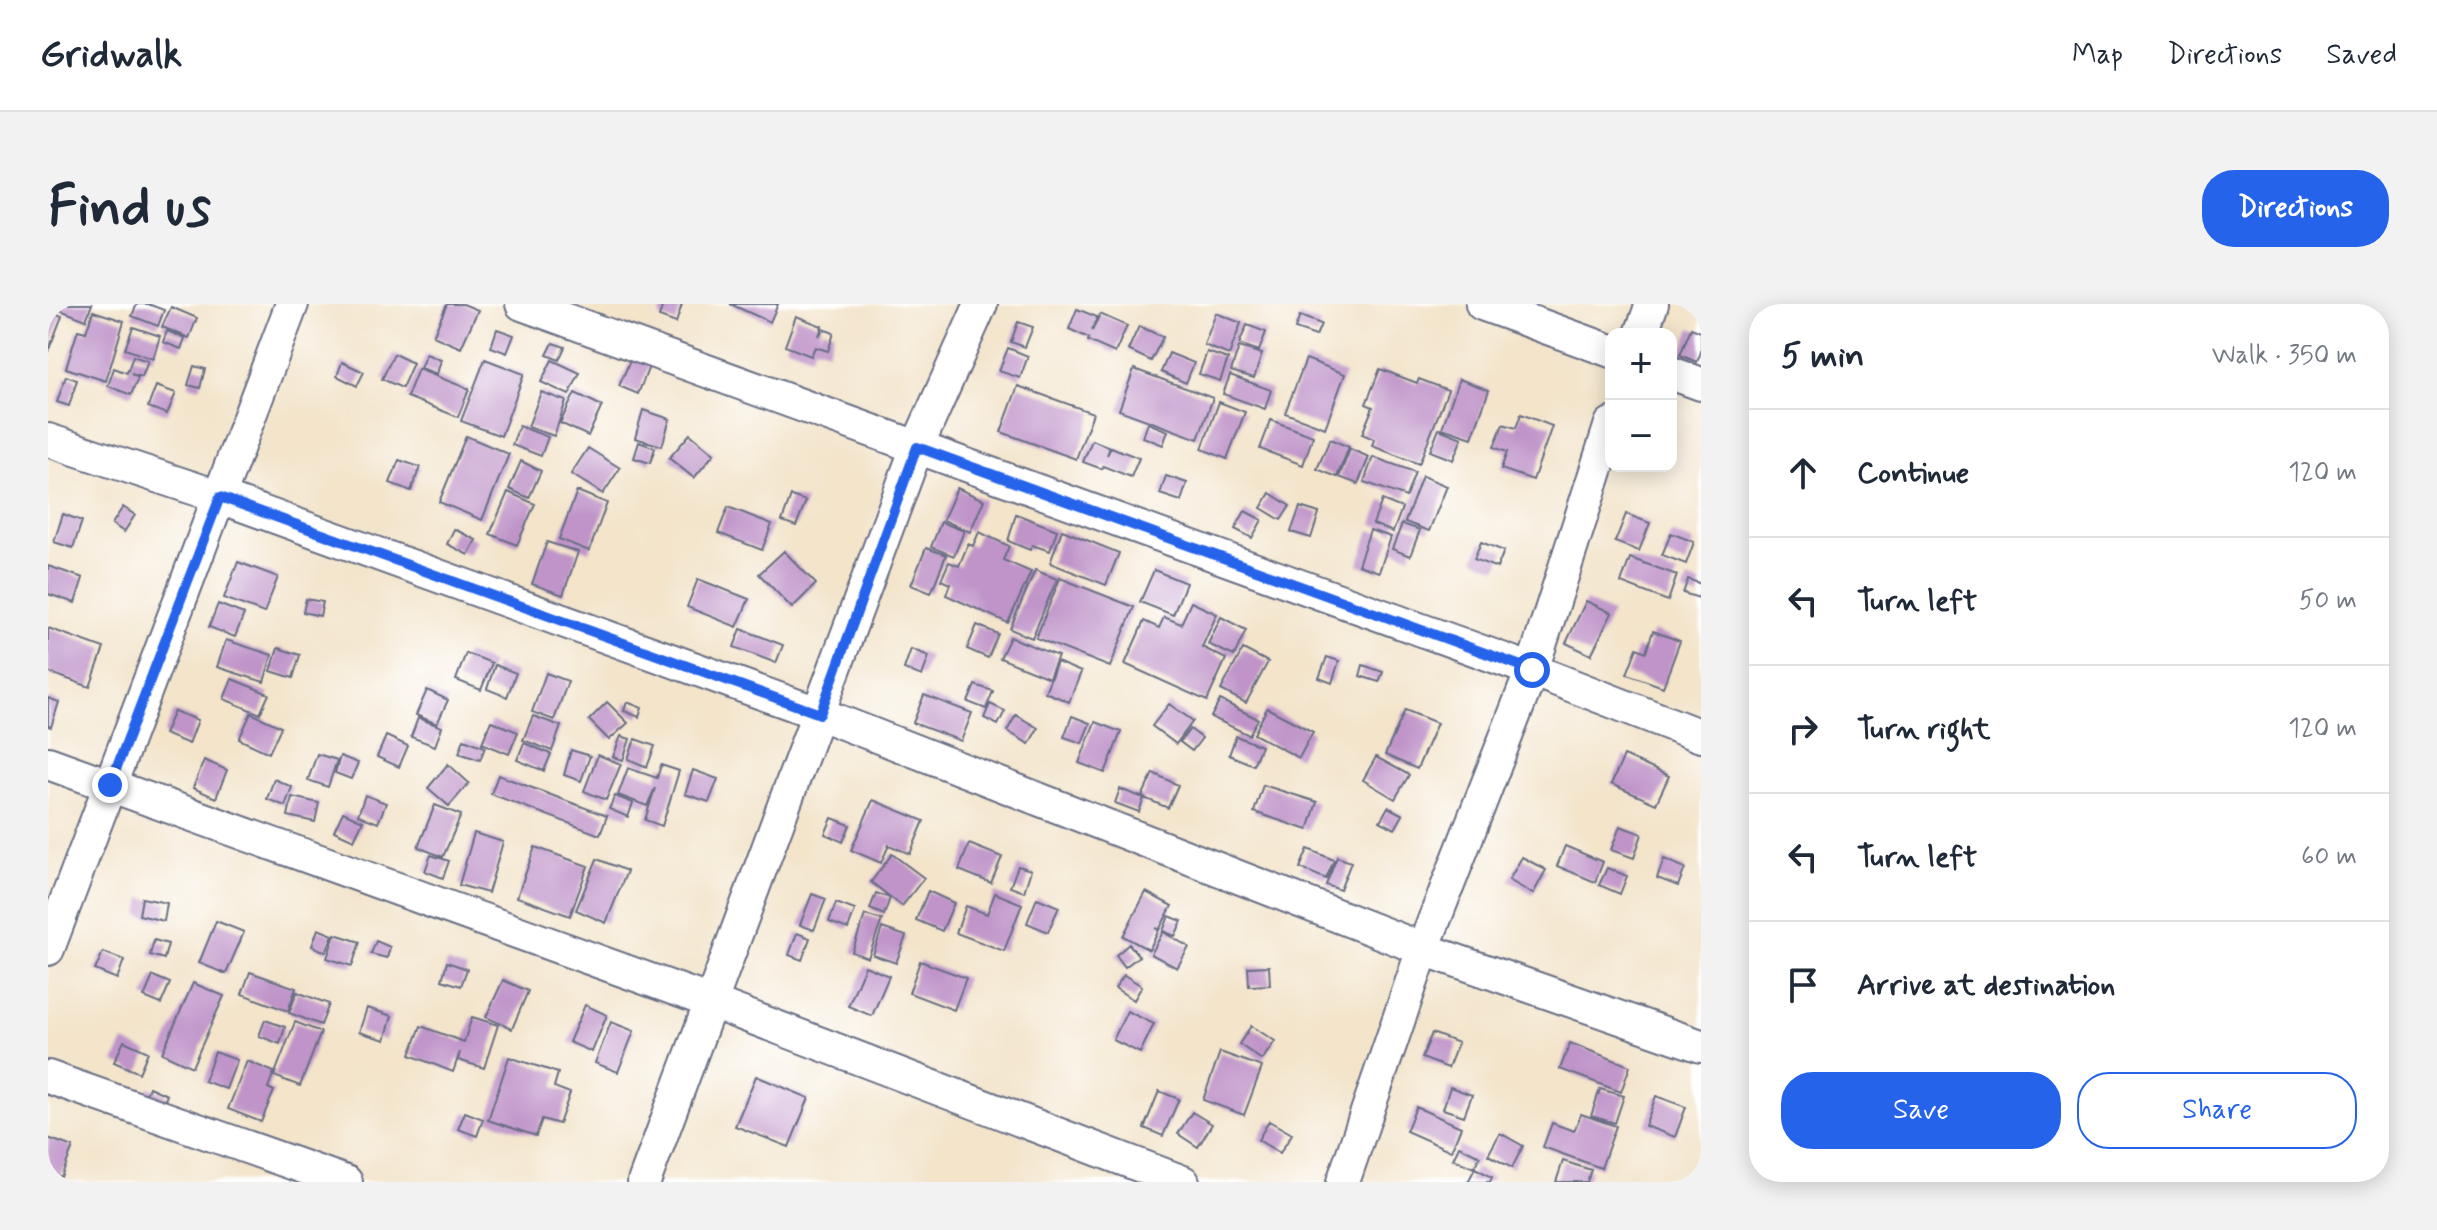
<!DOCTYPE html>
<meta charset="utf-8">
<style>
body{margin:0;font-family:Mynerve,sans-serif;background:#f2f2f3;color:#1f2937}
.controls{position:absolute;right:24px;top:24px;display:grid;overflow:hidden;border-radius:16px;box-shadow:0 4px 20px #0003}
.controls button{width:72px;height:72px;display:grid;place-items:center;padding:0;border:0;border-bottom:2px solid #e0e1e3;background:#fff;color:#1f2937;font:40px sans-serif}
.stop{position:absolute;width:24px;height:24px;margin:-18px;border:6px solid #2563eb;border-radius:50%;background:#fff}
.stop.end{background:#2563eb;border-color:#fff;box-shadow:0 2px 8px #0008}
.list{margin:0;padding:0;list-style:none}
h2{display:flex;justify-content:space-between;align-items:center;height:104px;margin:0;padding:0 32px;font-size:34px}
h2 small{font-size:26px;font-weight:400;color:#747a83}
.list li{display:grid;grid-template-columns:52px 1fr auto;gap:24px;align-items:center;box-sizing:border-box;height:128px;padding:0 32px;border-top:2px solid #e0e1e3}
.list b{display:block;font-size:30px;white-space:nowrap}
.list em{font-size:26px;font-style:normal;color:#747a83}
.actions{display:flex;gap:16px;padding:24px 32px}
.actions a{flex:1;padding:18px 0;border:2px solid #2563eb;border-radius:32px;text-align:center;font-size:28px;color:#2563eb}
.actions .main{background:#2563eb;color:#fff}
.icon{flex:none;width:44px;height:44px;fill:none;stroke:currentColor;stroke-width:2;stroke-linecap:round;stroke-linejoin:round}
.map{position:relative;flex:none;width:1653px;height:878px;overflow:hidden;border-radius:32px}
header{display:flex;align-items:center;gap:48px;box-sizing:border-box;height:112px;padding:0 40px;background:#fff;border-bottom:2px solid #e0e1e3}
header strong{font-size:38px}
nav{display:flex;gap:44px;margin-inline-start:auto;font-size:28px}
.intro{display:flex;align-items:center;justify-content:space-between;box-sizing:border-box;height:192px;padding:0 48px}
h1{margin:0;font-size:56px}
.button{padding:20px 36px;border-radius:32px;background:#2563eb;color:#fff;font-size:28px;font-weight:700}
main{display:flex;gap:48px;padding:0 48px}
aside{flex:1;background:#fff;border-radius:32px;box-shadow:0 4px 20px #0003}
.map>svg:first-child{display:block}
.building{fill:#c094c9}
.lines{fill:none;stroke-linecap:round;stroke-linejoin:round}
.minor-casing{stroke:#676e84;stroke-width:36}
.minor{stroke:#fff;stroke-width:32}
.route{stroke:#2563eb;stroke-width:10}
</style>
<header>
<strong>Gridwalk</strong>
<nav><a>Map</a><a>Directions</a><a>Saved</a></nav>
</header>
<div class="intro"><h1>Find us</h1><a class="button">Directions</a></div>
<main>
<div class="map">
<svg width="1653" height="878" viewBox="0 0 1653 878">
<rect width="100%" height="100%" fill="#fff"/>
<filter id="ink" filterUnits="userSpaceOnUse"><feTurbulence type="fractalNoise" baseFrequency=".0125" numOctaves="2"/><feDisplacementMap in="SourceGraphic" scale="16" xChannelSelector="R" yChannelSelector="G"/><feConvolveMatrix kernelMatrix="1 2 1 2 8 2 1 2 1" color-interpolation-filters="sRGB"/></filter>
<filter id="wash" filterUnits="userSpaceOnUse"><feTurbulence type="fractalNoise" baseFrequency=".006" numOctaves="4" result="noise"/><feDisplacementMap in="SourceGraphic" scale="32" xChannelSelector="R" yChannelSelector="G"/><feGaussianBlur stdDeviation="1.8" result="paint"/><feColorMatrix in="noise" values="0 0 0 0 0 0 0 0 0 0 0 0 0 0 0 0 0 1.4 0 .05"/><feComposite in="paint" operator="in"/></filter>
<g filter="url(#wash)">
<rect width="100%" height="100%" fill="#f3e4ca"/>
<g id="blocks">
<path class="building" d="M8,0H44L38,16L7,4Z
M89,0H100L116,6L110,22L84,12Z
M399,0H415L430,6L413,44L385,32Z
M615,0H634L628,19L611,13Z
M682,0H730L722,18Z
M123,3L149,14L141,34L114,23Z
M1029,5L1049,13L1044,27L1052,10L1079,22L1067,49L1040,37L1041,34L1021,25Z
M0,7L14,12L0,48Z
M45,7L76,17L58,77L18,64L30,26L38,28Z
M1168,9L1193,19L1181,51L1156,41Z
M748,12L774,22L771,32L775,25L786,29L780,47L767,43L763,52L737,42Z
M1252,12L1273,20L1268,32L1247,25Z
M970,18L985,23L977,43L963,38Z
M1199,21L1218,28L1211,47L1191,40Z
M1091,22L1115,33L1103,57L1080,46Z
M85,23L112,32L105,55L77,45Z
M1643,24L1653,28V48L1649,58L1632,51Z
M449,25L466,31L459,49L443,43Z
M119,27L137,34L133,45L115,38Z
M505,39L517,43L511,56L499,51Z
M1191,43L1214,50L1206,74L1183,67Z
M960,44L980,52L972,74L951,67Z
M1159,48L1180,55L1172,77L1151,70Z
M1121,49L1146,59L1138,79L1113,68Z
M346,50L365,59L354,84L334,75Z
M378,50L393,56L389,70L372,64Z
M85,52L100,57L94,73L83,70L90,74L83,91L60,82L66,64L79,69Z
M584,52L602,60L590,90L571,82Z
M437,55L476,70L453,132L413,117Z
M1258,55L1297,70L1277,124L1237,109Z
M504,56L532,69L521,91L493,78Z
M294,58L316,68L309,82L289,72Z
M146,62L157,65L152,84L140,81Z
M370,65L421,85L410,113L359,93Z
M1086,65L1165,94L1150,135L1071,106Z
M1332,65L1369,79L1371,75L1400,86L1371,160L1324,142L1326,135L1314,130L1325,103L1318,100Z
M1182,71L1223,86L1217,105L1175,90Z
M18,72L29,76L21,102L9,98Z
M1411,75L1441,86L1424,134L1394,124Z
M108,82L128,89L119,110L100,103Z
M970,82L1045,109L1028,155L953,128Z
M493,88L518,97L506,132L480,123Z
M527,89L554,102L540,132L512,119Z
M1171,98L1197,108L1179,155L1154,145Z
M595,106L622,115L614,142L587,134Z
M1473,110L1504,122L1485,176L1453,165L1459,148L1446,143L1455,120L1468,124Z
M1223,116L1265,132L1255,161L1212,145Z
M1100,119L1120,127L1115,141L1095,133Z
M471,122L500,133L493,152L464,141Z
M1391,125L1414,134L1405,156L1382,147Z
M642,130L666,150L646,174L621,154Z
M418,132L461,150L434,216L391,198Z
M1282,135L1301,143L1289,173L1269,165Z
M1044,136L1062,143L1059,151L1063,143L1091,154L1083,173L1055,162L1054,165L1035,158Z
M591,138L607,144L602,159L586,154Z
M540,144L572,164L555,190L523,170Z
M1302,145L1321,153L1310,180L1291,173Z
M1325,153L1367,168L1358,193L1316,178Z
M351,156L372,163L363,187L342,179Z
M473,157L493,167L481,194L461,185Z
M1118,172L1139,179L1133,197L1112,190Z
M1374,172L1399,182L1381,227L1357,218Z
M909,184L936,196L922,228L895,216Z
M529,187L559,199L541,247L511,235Z
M460,188L487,200L469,241L442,230Z
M1222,189L1242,202L1233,216L1213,204Z
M743,192L758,197L748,222L734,217Z
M1334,196L1354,204L1345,228L1325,220Z
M75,203L87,211L76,228L64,220Z
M680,203L724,220L714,246L670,229Z
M1252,203L1271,209L1263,234L1243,228Z
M1197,207L1214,216L1204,234L1187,225Z
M15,210L34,217L25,244L6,238Z
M968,210L1009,226L1002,247L984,241L982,246L960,237Z
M1578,210L1602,219L1591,247L1567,238Z
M893,218L916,227L906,252L883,243Z
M1354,220L1372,226L1362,252L1344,245Z
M406,225L428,236L420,251L399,240Z
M1014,226L1071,249L1058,281L1002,259Z
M1322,226L1343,233L1331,268L1310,261Z
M931,228L961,242L955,256L983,268L960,319L898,291L902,280L893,276L901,258L911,262L920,240L925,242Z
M1623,229L1646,238L1638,260L1614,251Z
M499,238L530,248L515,291L484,280Z
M1433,238L1456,247L1449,264L1426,255Z
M878,244L898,251L883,289L863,281Z
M736,247L768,280L744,304L711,270Z
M1582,254L1629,271L1620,297L1573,279Z
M190,258L230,273L216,309L176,294Z
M0,262L35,274L27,299L0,290Z
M987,266L1009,275L984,334L962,325Z
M1106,266L1138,279L1125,311L1092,298Z
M1012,274L1086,303L1062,363L988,334Z
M650,275L701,295L689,323L639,303Z
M1640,275L1653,280L1651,294L1635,289Z
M258,295L275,298L272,312L255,308Z
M1538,297L1564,309L1543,351L1518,339Z
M1143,298L1169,310L1154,343L1178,355L1159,397L1077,360L1096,317L1111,324L1116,313L1133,320Z
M170,300L196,310L187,333L161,323Z
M1173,313L1198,326L1186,352L1160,340Z
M929,321L950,330L940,354L919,345Z
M0,324L56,344L42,383L0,368Z
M693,325L735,341L728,359L686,343Z
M1605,327L1632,337L1615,383L1579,370L1589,344L1598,348Z
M962,333L1010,352L1001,374L952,354Z
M178,336L224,351L216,378L169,363Z
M230,344L252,351L245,374L223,367Z
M863,345L881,352L874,372L856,365Z
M1195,345L1220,358L1198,399L1173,386Z
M418,349L444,359L433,386L408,376Z
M1279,353L1291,357L1284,379L1271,374Z
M1009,358L1033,368L1021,398L997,388Z
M447,361L468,369L459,393L439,385Z
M1315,361L1335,368L1331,378L1312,372Z
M498,369L520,377L506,416L484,408Z
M184,375L221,390L212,410L176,395Z
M927,381L945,387L938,405L920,398Z
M379,386L400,396L389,420L368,411Z
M876,391L924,409L913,437L865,419Z
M0,394L11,398L3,423L0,422Z
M1172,396L1210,415L1201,431L1163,413Z
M559,398L580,419L561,436L541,416Z
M579,398L594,404L591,413L576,407Z
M942,400L957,407L950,421L936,414Z
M1121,400L1145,417L1128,440L1104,422Z
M1219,404L1265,428L1251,454L1206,430Z
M1357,406L1389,419L1369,465L1337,451Z
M126,407L150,416L141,440L116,430Z
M203,409L233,423L221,449L191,435Z
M968,411L990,424L981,440L959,427Z
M485,412L513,422L504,447L475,436Z
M1024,412L1042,419L1034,439L1016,433Z
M370,414L394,423L387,442L363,433Z
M443,417L470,428L461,450L434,439Z
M1047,418L1073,428L1057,469L1031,459Z
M1142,425L1154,434L1144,447L1132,438Z
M338,432L360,442L351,463L329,453Z
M573,432L582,435L575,456L565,453Z
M1188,432L1213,442L1205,461L1181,451Z
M416,435L437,443L432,456L411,449Z
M587,435L607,442L599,463L580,455Z
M476,439L503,450L496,467L469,456Z
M523,446L542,452L533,477L516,471Z
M269,450L289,456L280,483L260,476Z
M550,451L573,460L558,496L536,487Z
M292,452L310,459L303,475L287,469Z
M1576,452L1621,472L1608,500L1563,480Z
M1328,453L1361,471L1347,495L1315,476Z
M156,456L179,466L168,494L145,484Z
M400,460L421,479L401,502L380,484Z
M613,461L631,467L614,522L597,516L607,484L599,502L570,491L580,464L609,474Z
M645,466L670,475L661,498L637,490Z
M1105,469L1130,481L1120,504L1094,493Z
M450,471L559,512L552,531L443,490Z
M226,475L244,483L237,502L219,495Z
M1215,481L1269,498L1260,526L1206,508Z
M1072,485L1096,494L1091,508L1067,499Z
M317,491L338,499L330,519L310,511Z
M567,492L585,499L580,513L561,505Z
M244,493L271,499L267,518L240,512Z
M825,496L876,517L862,550L841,541L833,559L803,546Z
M387,501L413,511L395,553L370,543Z
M1340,503L1355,511L1347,525L1332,517Z
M295,508L315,517L306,536L286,527Z
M784,514L802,521L795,538L777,530Z
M1572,522L1594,530L1586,554L1563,546Z
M426,529L455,538L440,589L411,581Z
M921,540L954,553L943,579L911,566Z
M1517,542L1555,558L1547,578L1509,562Z
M487,543L540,562L522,612L469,593Z
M1260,545L1286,556L1278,575L1252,564Z
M844,550L876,574L854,602L823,578Z
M383,551L401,557L395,574L377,567Z
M1289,553L1303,558L1292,586L1278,581Z
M1474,553L1498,566L1485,590L1461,576Z
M549,555L579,567L558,619L528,606Z
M1616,555L1637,564L1630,582L1609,574Z
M970,562L983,566L976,588L962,583Z
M1559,564L1579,572L1572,590L1551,581Z
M880,587L906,599L894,627L868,616Z
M1098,588L1124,602L1111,626L1107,624L1111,626L1101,646L1075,632Z
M828,589L842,594L836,611L822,605Z
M947,589L974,600L956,647L908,629L918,602L939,610Z
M764,590L778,595L766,626L752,621Z
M94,594L119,599L116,617L91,611Z
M989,594L1011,603L1000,628L979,619Z
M788,599L807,606L800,625L781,618Z
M817,611L834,616L820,654L804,648Z
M1121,612L1134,617L1127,632L1115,627Z
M168,617L196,628L178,670L151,659Z
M834,624L858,632L848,659L825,651Z
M270,625L285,631L278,648L264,642Z
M1115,628L1141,643L1129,664L1103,650Z
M749,629L762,634L754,656L741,651Z
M287,630L312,638L304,662L279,654Z
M106,636L120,640L116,655L102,651Z
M328,637L342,643L339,654L323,650Z
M1081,640L1091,652L1077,663L1068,651Z
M55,648L76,656L69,675L47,666Z
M872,657L918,674L906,706L861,689Z
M399,658L419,665L413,682L394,676Z
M817,662L841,672L824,712L800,702Z
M1221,662L1222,681L1201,682L1200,663Z
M202,668L248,684L240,707L194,690Z
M1076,671L1094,682L1086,696L1067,684Z
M105,672L122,679L113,700L96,693Z
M455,676L480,687L464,725L438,713Z
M145,679L176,692L144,763L114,749Z
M249,688L281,700L273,721L241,709Z
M537,701L559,711L544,748L521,738Z
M319,704L344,712L337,736L311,728Z
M1079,707L1106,720L1092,749L1065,736Z
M424,713L450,721L436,764L410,756L412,748L405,768L362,751L373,722L416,738Z
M217,716L237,723L232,740L211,732Z
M247,718L273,728L252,782L226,772Z
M563,718L586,727L570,768L547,759Z
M1203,722L1227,737L1214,756L1191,740Z
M1384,729L1410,739L1400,764L1374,754Z
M76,737L100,748L91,769L66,758Z
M1522,739L1582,762L1573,788L1512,765Z
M167,748L189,756L178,785L156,777Z
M1172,748L1214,763L1196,811L1155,796Z
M461,753L510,769L506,783L522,789L511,820L494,815L488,832L440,816Z
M199,757L226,768L220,784L226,787L213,818L180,805Z
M708,772L761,794L741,843L687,822Z
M101,783L119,791L114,803L96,795Z
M1402,783L1424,791L1416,812L1395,805Z
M1552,785L1576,792L1567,819L1543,812Z
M1111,787L1131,795L1115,832L1096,824Z
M1608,792L1638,803L1627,833L1597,822Z
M1368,803L1413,823L1403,847L1358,827Z
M417,808L435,815L429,832L410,825Z
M1144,808L1164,820L1150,843L1130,830Z
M1533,810L1568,822L1553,864L1495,843L1504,819L1526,827Z
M1221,817L1244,830L1232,849L1210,836Z
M1452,829L1475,842L1464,864L1440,851Z
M0,834L25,843L13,873L0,868Z
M1411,842L1432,852L1426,864L1405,855Z
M1515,857L1543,866L1539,878H1508Z
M1427,864L1444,873L1442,878H1420Z"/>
</g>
</g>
<g filter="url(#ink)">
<use href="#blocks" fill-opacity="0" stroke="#676e84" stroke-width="2"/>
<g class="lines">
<defs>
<path id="minor" d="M474,0L1484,366L1653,432
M1434,0L1563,47
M1593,30L1604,0
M1623,69L1653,80
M0,136L172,193L772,410L1375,645L1653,742
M0,459L663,698L1135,878
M0,645L244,0
M0,773L298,878
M596,878L869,143L933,0
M1295,878L1375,645L1484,366L1563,120"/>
</defs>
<use href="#minor" class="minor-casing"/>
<use href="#minor" class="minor"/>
</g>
</g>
<g class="lines" filter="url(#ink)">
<path class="route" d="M62,481L172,193L772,410L869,143L1484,366"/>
</g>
</svg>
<div class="controls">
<button>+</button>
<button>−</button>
</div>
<div class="stop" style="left:1484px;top:366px"></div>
<div class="stop end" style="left:62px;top:481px"></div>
</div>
<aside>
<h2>5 min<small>Walk · 350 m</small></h2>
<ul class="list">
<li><svg class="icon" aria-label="ahead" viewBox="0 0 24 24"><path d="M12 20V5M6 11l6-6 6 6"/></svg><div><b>Continue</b></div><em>120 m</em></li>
<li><svg class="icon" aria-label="left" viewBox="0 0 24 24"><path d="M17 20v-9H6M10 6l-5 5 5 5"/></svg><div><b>Turn left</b></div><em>50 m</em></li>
<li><svg class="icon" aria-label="right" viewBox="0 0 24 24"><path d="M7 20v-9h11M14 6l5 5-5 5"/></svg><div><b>Turn right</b></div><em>120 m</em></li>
<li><svg class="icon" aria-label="left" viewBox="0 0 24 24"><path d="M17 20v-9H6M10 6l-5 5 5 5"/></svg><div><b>Turn left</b></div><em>60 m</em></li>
<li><svg class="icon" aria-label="arrive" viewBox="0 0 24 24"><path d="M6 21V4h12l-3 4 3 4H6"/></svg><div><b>Arrive at destination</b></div></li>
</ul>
<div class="actions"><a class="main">Save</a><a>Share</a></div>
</aside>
</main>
